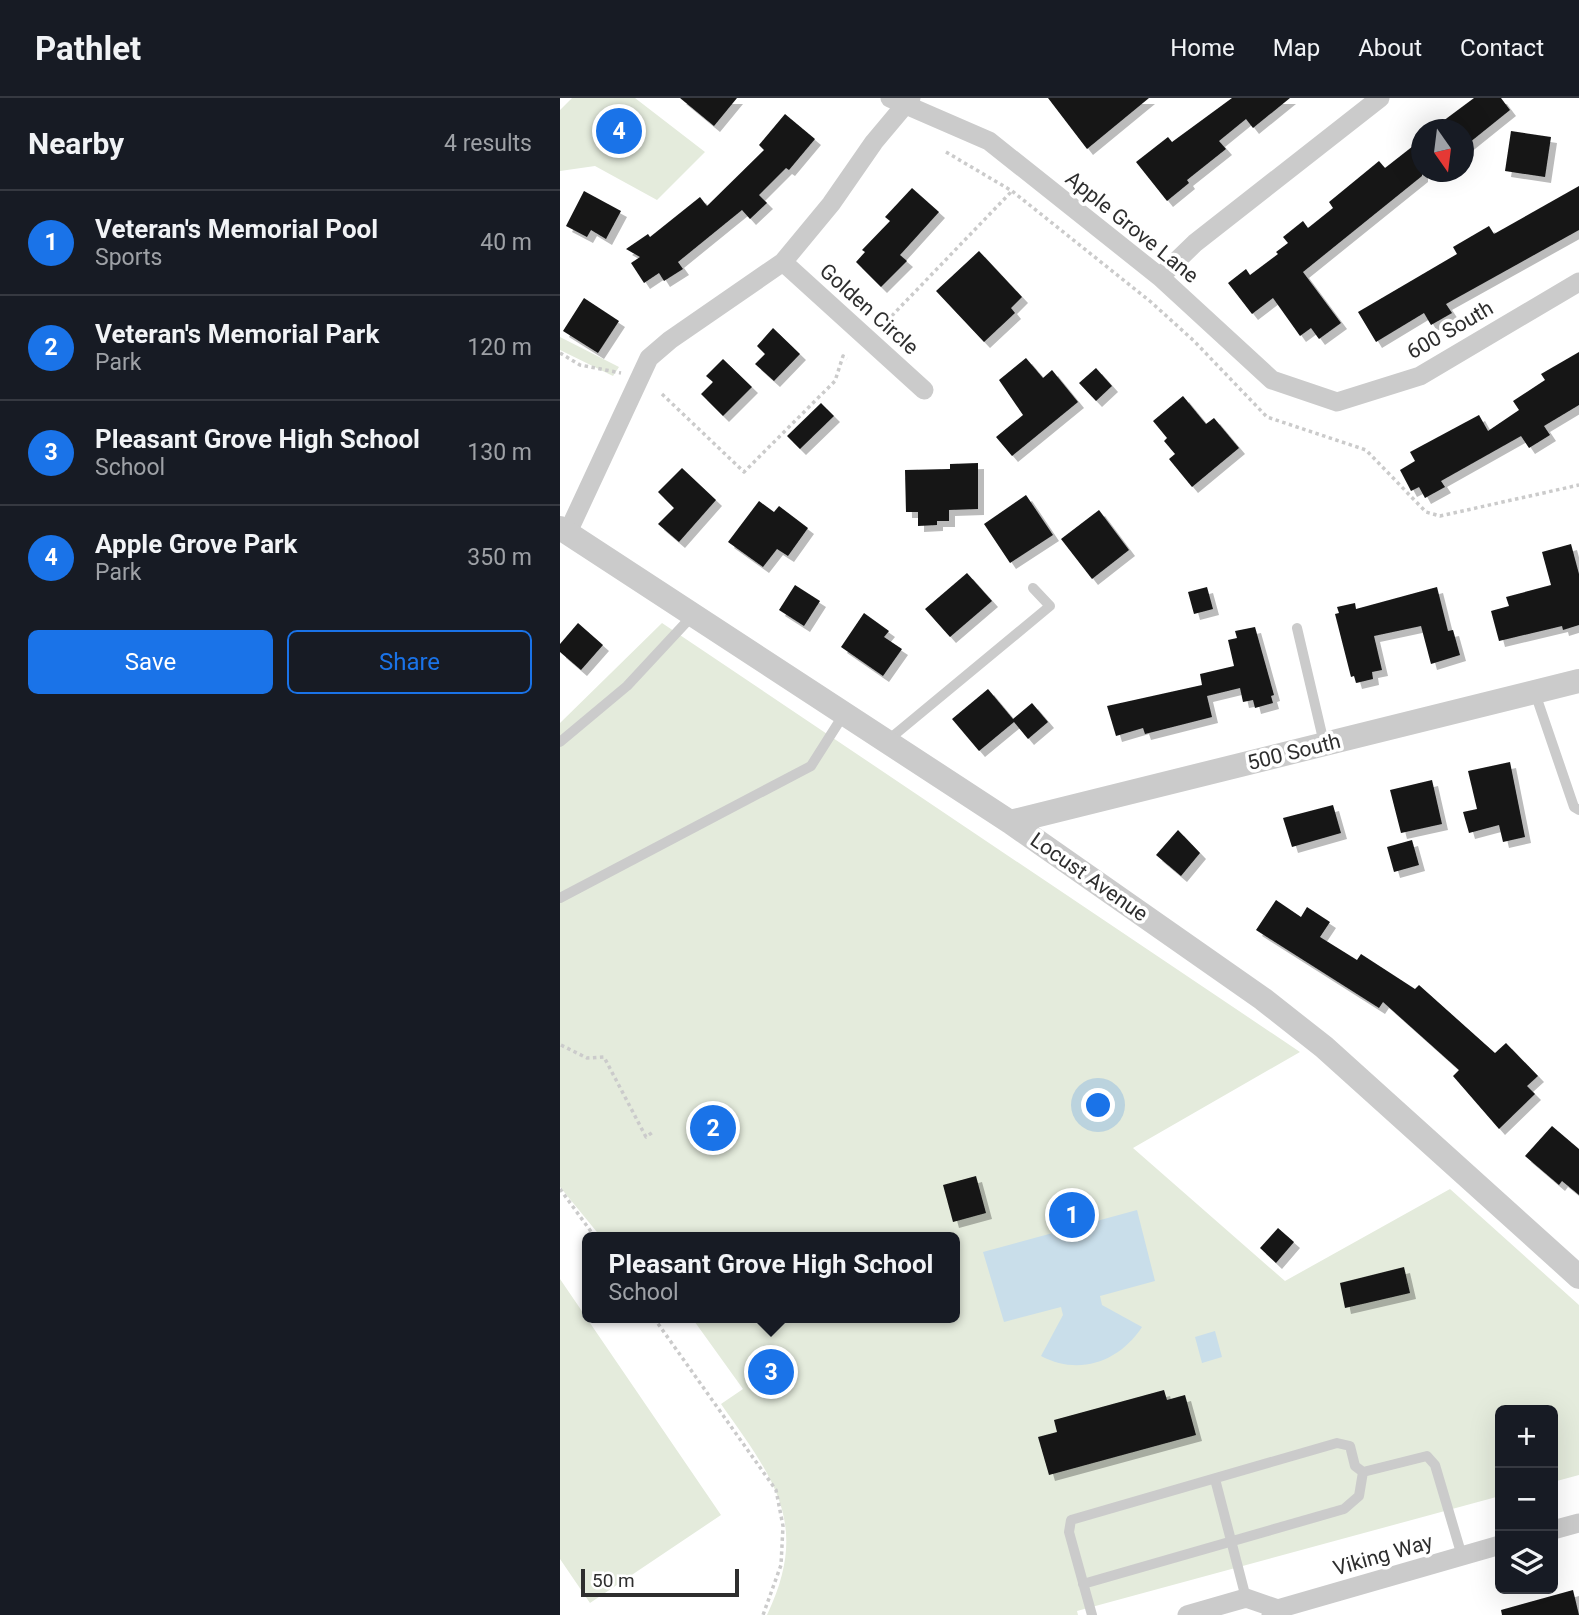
<!DOCTYPE html>
<meta charset="utf-8">
<style>
body{margin:0;font-family:Roboto,sans-serif;background:#242831;color:#f1f3f6}
.controls{position:absolute;right:21px;bottom:21px;display:grid;overflow:hidden;border-radius:10px;box-shadow:0 7px 28px #0002}
.controls button{width:63px;height:63px;display:grid;place-items:center;padding:0;border:0;border-bottom:2px solid #363941;background:#171b24;color:#f1f3f6;font:35px sans-serif}
.compass{position:absolute;left:851px;top:21px;width:63px;height:63px;border-radius:50%;background:#171b24;box-shadow:0 7px 28px #0002;rotate:166deg}
.scale{position:absolute;left:21px;bottom:18px;width:158px;box-sizing:border-box;padding-left:7px;border:4px solid #2e2e2e;border-top:0;font-size:19px;line-height:24px;white-space:nowrap;color:#2e2e2e;-webkit-text-stroke:5px #fff;paint-order:stroke}
.you{position:absolute;left:539px;top:1008px;width:24px;height:24px;margin:-18px;border:5px solid #fff;border-radius:50%;background:#1a73e8;box-shadow:0 0 0 10px #1a73e833}
.badge{display:grid;place-items:center;width:46px;height:46px;border-radius:50%;background:#1a73e8;color:#fff;font-size:23px;font-weight:700}
.pin{position:absolute;translate:-50% -50%;border:4px solid #fff;box-shadow:0 2px 7px #0006}
.popup{position:absolute;left:22px;top:1134px;width:378px;height:91px;box-sizing:border-box;display:grid;place-content:center;border-radius:10px;background:#171b24;filter:drop-shadow(0 2px 5px #0005);font-size:23px;white-space:nowrap;color:#9ea1a6}
.popup b{font-size:26px;color:#f1f3f6}
.popup::after{content:'';position:absolute;left:50%;top:100%;margin-left:-14px;border:14px solid transparent;border-top-color:#171b24}
.list{margin:0;padding:0;list-style:none}
h2{display:flex;justify-content:space-between;align-items:center;height:91px;margin:0;padding:0 28px;font-size:30px}
h2 small{font-size:23px;font-weight:400;color:#9ea1a6}
.list li{display:grid;grid-template-columns:46px 1fr auto;gap:21px;align-items:center;box-sizing:border-box;height:105px;padding:0 28px;border-top:2px solid #363941}
.list b{display:block;font-size:26px;white-space:nowrap}
.list p{margin:0;font-size:23px;white-space:nowrap;color:#9ea1a6}
.list em{font-size:23px;font-style:normal;color:#9ea1a6}
.actions{display:flex;gap:14px;padding:21px 28px}
.actions a{flex:1;padding:16px 0;border:2px solid #1a73e8;border-radius:10px;text-align:center;font-size:24px;color:#1a73e8}
.actions .main{background:#1a73e8;color:#fff}
.icon{flex:none;width:38px;height:38px;fill:none;stroke:currentColor;stroke-width:2;stroke-linecap:round;stroke-linejoin:round}
.map{position:relative;flex:none;width:1019px;height:1517px;overflow:hidden}
header{display:flex;align-items:center;gap:42px;box-sizing:border-box;height:98px;padding:0 35px;background:#171b24;border-bottom:2px solid #363941}
header strong{font-size:33px}
nav{display:flex;gap:38px;margin-inline-start:auto;font-size:24px}
main{display:flex}
aside{flex:1;background:#171b24}
.map>svg:first-child{display:block}
.green{fill:#e4ebdc}
.water{fill:#c9deea}
.building{fill:#151515;filter:url(#shadow)}
.lines{fill:none;stroke-linecap:round;stroke-linejoin:round}
.path{stroke:#cbcbcb;stroke-width:3.5;stroke-dasharray:3.5 3.5;stroke-linecap:butt}
.service{stroke:#cbcbcb;stroke-width:10}
.minor{stroke:#cbcbcb;stroke-width:19}
.tertiary{stroke:#cbcbcb;stroke-width:24}
.labels{text-anchor:middle;stroke-width:7;stroke-linejoin:round;paint-order:stroke}
.street-label{font-size:21px;fill:#2e2e2e;stroke:#fff}
</style>
<header>
<strong>Pathlet</strong>
<nav><a>Home</a><a>Map</a><a>About</a><a>Contact</a></nav>
</header>
<main>
<aside>
<h2>Nearby<small>4 results</small></h2>
<ul class="list">
<li><span class="badge">1</span><div><b>Veteran's Memorial Pool</b><p>Sports</p></div><em>40 m</em></li>
<li><span class="badge">2</span><div><b>Veteran's Memorial Park</b><p>Park</p></div><em>120 m</em></li>
<li><span class="badge">3</span><div><b>Pleasant Grove High School</b><p>School</p></div><em>130 m</em></li>
<li><span class="badge">4</span><div><b>Apple Grove Park</b><p>Park</p></div><em>350 m</em></li>
</ul>
<div class="actions"><a class="main">Save</a><a>Share</a></div>
</aside>
<div class="map">
<svg width="1019" height="1517" viewBox="0 0 1019 1517">
<defs>
<filter id="shadow"><feDropShadow dx="6" dy="6" stdDeviation="0" flood-color="#0004"/></filter>
</defs>
<rect width="100%" height="100%" fill="#fff"/>
<path class="green" d="M12,0H75L145,54L97,102L35,68L0,73V12Z
M0,239L59,269L53,278L0,252Z
M102,525L740,954L573,1050L725,1183L890,1091L1019,1207V1377L993,1384V1312H940V1398L517,1513L518,1517H207C251,1425 213,1380 161,1306L183,1291L132,1220H395V1139H41L0,1089V625Z
M0,1181L161,1417L30,1505L0,1461Z"/>
<path class="water" d="M577,1112L595,1183L540,1198L542,1207L582,1229C559,1264 519,1278 481,1258L503,1217L501,1209L444,1224L423,1154Z
M655,1233L662,1259L642,1265L635,1239Z"/>
<path class="building" d="M120,0H177L154,28Z
M488,0H589L527,51Z
M672,0H730L693,30L686,21L659,43L666,51L627,82L629,85L607,103L576,64L608,39L612,44Z
M914,0H941L950,12L904,49V32H871Z
M225,16L255,41L229,72L226,70L199,97L207,105L190,121L182,112L118,164L123,171L104,183L99,175L84,185L71,165L80,159L66,151L88,136L90,139L140,99L147,108L204,52L199,47Z
M951,33L991,39L985,79L945,73Z
M862,41V78L743,174L781,225L759,241L751,230L740,238L713,200L692,216L668,185L686,171L690,177L718,156L716,154L728,145L723,139L743,123L748,130L773,110L769,104L819,63L825,70Z
M1019,88V132L886,206L892,215L871,227L864,215L816,244L798,214L897,156L893,149L929,128L934,136Z
M352,90L379,114L340,157L347,163L321,189L296,164L305,154L302,152L330,123L325,119Z
M24,93L61,113L46,141L31,132L27,139L6,128Z
M419,153L462,199L451,210L455,215L424,244L376,193Z
M24,200L59,223L38,255L3,233Z
M213,230L240,256L214,283L195,266L205,256L197,248Z
M1019,254V307L984,328L990,337L969,350L961,338L881,383L885,389L865,400L859,389L851,393L840,372L855,363L850,354L919,317L928,333L959,312L953,303L985,282L981,276Z
M466,260L483,280L492,272L518,304L452,358L436,339L463,317L439,282Z
M163,261L192,289L163,318L141,296L153,284L146,278Z
M536,270L552,288L536,303L519,285Z
M623,298L646,326L654,320L679,350L632,389L609,361L615,356L604,343L607,340L593,323Z
M261,305L274,318L240,351L227,338Z
M418,365V411L389,412V423H377V427L358,428V414H346L345,372L390,371V366Z
M122,370L156,402L119,444L98,426L114,410L98,394Z
M466,397L493,437L450,465L424,426Z
M199,403L214,414L219,408L248,430L228,458L217,451L203,469L168,444Z
M539,412L569,452L532,481L501,441Z
M1011,446L1019,476V527L1003,532L1002,528L939,543L931,513L949,508L946,499L991,487L982,454Z
M407,475L432,503L390,539L365,511Z
M235,487L260,503L244,528L219,512Z
M647,489L653,511L634,516L628,494Z
M877,489L888,533L893,532L900,557L871,566L861,528L814,538L822,572L812,574L813,581L796,585L794,578L791,579L775,516L779,515L777,509L795,505L796,511Z
M304,515L329,533L324,539L342,551L323,578L281,549Z
M18,525L43,547L21,572L0,554V546Z
M695,529L714,597L711,598L713,605L695,610L693,602L683,604L680,590L647,598L652,619L585,636L583,630L556,638L547,608L642,587L640,576L674,568L668,542L677,540L675,533Z
M428,591L453,621L472,605L488,624L468,641L454,624L419,653L392,621Z
M950,664L965,739L943,744L939,727L909,735L903,714L917,711L908,673Z
M872,682L882,726L841,735L830,692Z
M773,707L781,735L732,749L723,720Z
M618,732L640,755L621,778L596,757Z
M852,742L859,767L834,774L827,749Z
M716,802L741,819L747,809L770,824L760,839L797,862L801,856L855,891L859,887L935,955L946,945L978,978L967,988L975,996L939,1031L893,978L899,972L823,904L819,910L696,832Z
M992,1028L1019,1051V1097L1002,1083L999,1087L965,1058Z
M416,1078L426,1115L393,1124L383,1087Z
M718,1130L734,1144L716,1165L700,1150Z
M844,1169L850,1195L785,1210L780,1185Z
M604,1292L607,1302L625,1297L636,1337L489,1377L478,1339L497,1334L494,1322Z
M1013,1492L1019,1517H942L941,1512Z"/>
<g class="lines">
<path class="path" d="M386,54L452,93L591,204L634,243L707,319L806,352L866,414L880,418L1019,387
M322,228L452,93
M0,255L20,267L61,275
M102,296L184,374L275,283L283,258L287,261
M1,947L27,960L44,959L86,1039L93,1034
M0,1091L35,1139
M94,1220L216,1392L223,1428L221,1467L203,1517"/>
<path class="service" d="M737,530L764,645
M975,595L1014,709L1019,712
M327,643L490,508L473,490
M0,644L67,588L133,517
M0,800L251,668L284,616
M655,1381L686,1500
M523,1486L784,1411L799,1398L803,1374
M532,1517L509,1434L511,1422L777,1345L790,1348L795,1368L803,1374L867,1358L875,1367L902,1458"/>
<path class="minor" d="M330,0L429,43L600,179L712,282L777,304L860,278L1019,184
M223,164L364,292
M600,179L635,145L820,0
M8,434L89,260L110,242L223,164L271,106L314,44L351,0
M993,1432L1019,1425
M627,1517L686,1500L718,1511
M711,1517L718,1511L940,1447"/>
<path class="tertiary" d="M0,430L450,724L703,901L764,949L1019,1179
M450,724L1019,583"/>
</g>
<g class="labels">
<g class="street-label">
<text transform="translate(572 129) rotate(39)" y="7">Apple Grove Lane</text>
<text transform="translate(309 211) rotate(42)" y="7">Golden Circle</text>
<text transform="translate(890 232) rotate(-30)" y="7">600 South</text>
<text transform="translate(734 654) rotate(-14)" y="7">500 South</text>
<text transform="translate(529 779) rotate(35)" y="7">Locust Avenue</text>
<text transform="translate(823 1457) rotate(-16)" y="7">Viking Way</text>
</g>
</g>
</svg>
<div class="controls">
<button>+</button>
<button>−</button>
<button><svg class="icon" aria-label="layers" viewBox="0 0 24 24"><path d="M12 4l9 5-9 5-9-5zM3 14l9 5 9-5"/></svg></button>
</div>
<svg class="compass" viewBox="-18 -18 36 36"><path d="M0-13l5 13h-10z" fill="#e53935"/><path d="M0 13l5-13h-10z" fill="#9ea1a6"/></svg>
<div class="scale">50 m</div>
<div class="you"></div>
<div class="pin badge" style="left:512px;top:1117px">1</div>
<div class="pin badge" style="left:153px;top:1030px">2</div>
<div class="pin badge" style="left:211px;top:1274px">3</div>
<div class="popup"><b>Pleasant Grove High School</b>School</div>
<div class="pin badge" style="left:59px;top:33px">4</div>
</div>
</main>
